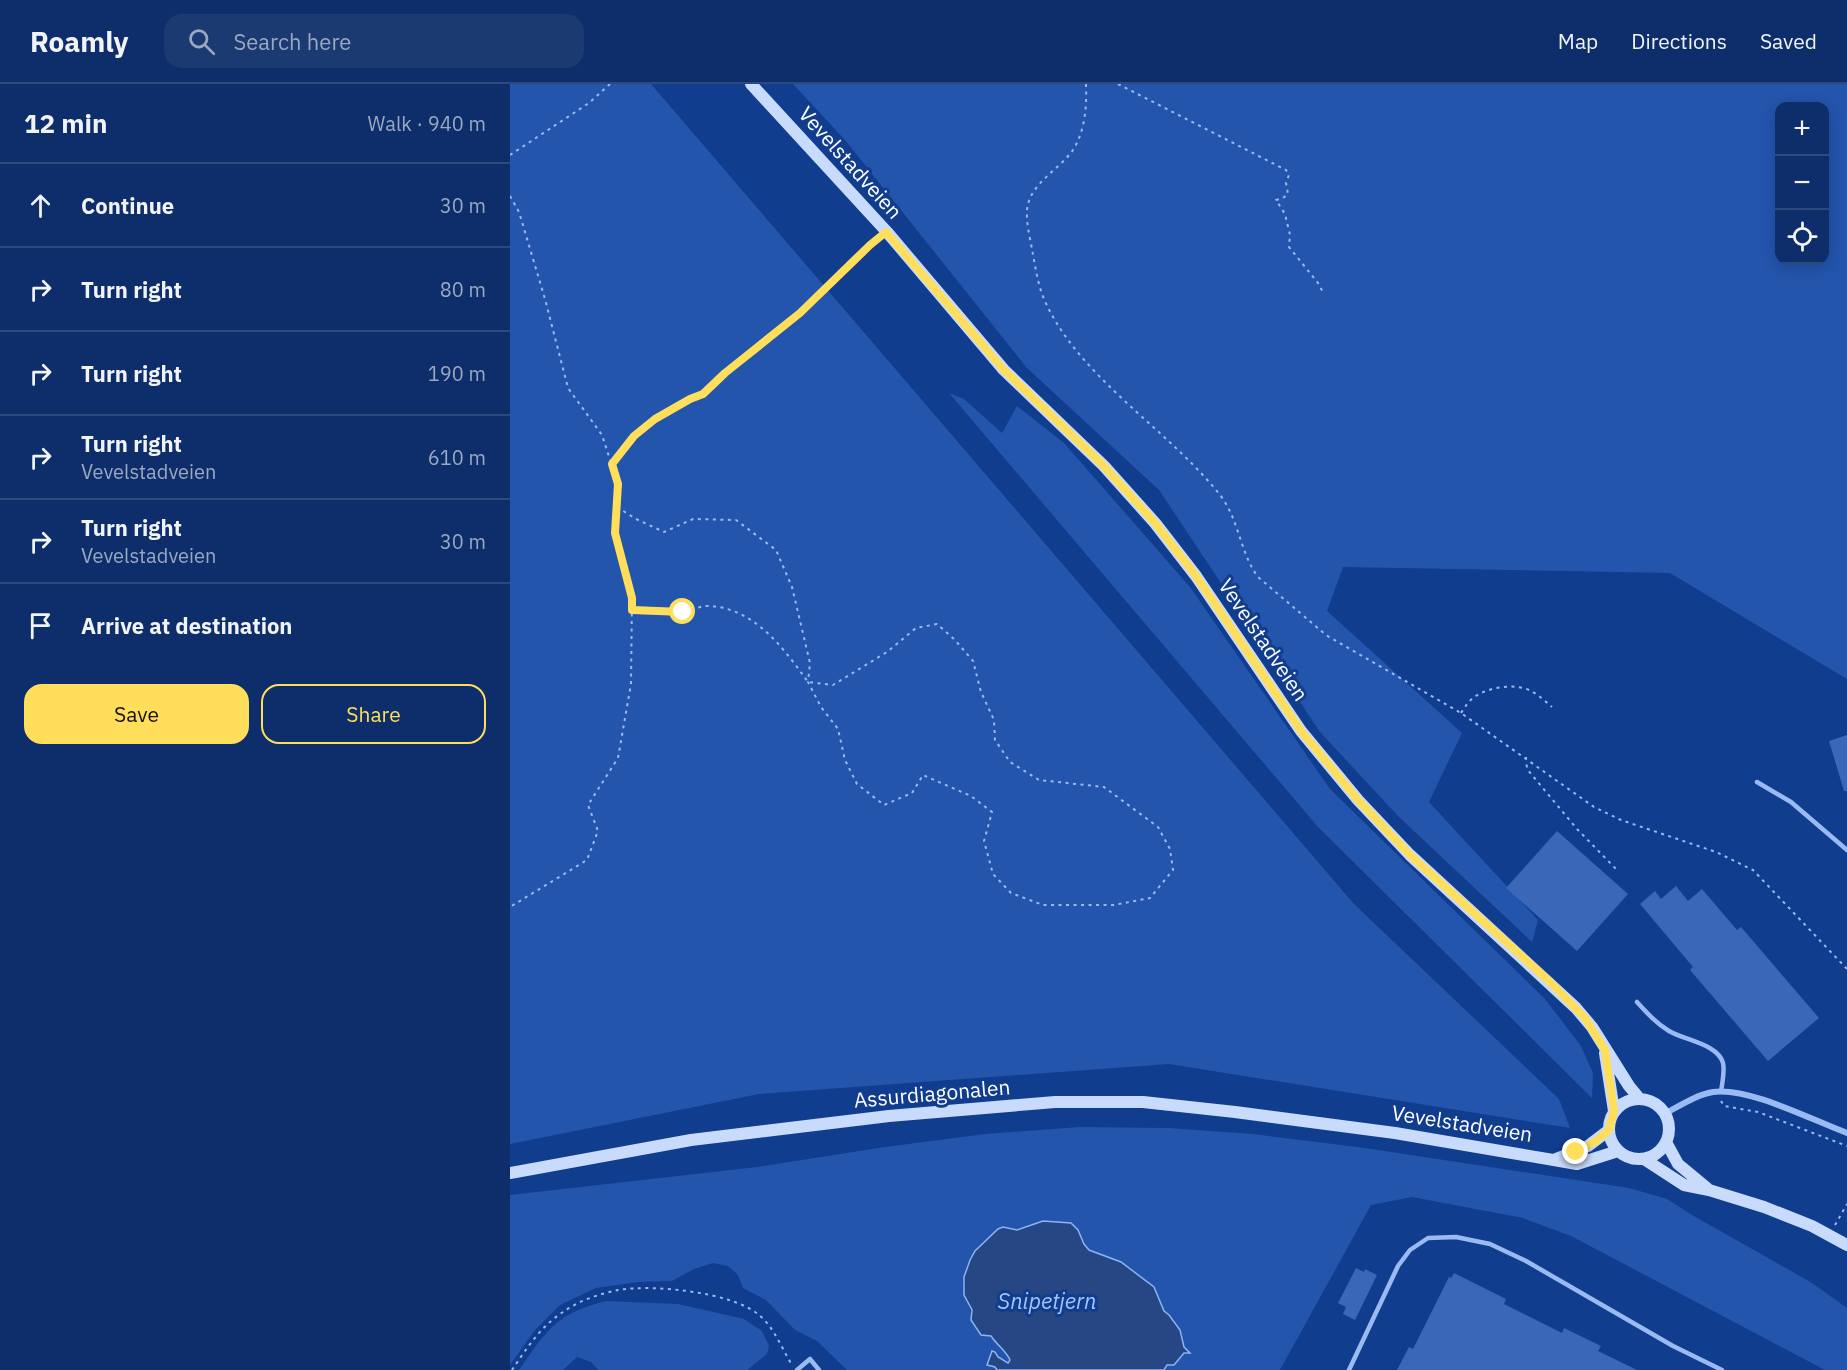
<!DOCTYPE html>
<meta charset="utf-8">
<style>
body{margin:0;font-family:"IBM Plex Sans",sans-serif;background:#1b3a72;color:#f1f3f6}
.controls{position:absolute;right:18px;top:18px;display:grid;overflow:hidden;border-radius:12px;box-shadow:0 3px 15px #0003}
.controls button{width:54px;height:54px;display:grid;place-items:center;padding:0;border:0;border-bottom:2px solid #2d4a7e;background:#0d2e6a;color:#f1f3f6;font:30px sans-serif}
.stop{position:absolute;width:18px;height:18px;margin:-14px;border:4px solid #ffde5b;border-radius:50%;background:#fff}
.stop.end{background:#ffde5b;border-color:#fff;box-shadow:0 2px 6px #0008}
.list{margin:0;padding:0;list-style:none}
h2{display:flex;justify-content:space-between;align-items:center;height:78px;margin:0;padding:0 24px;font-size:26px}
h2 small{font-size:20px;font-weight:400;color:#9aa8c1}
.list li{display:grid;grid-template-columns:39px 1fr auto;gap:18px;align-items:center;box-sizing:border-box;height:84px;padding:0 24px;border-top:2px solid #2d4a7e}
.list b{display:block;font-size:22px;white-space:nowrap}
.list p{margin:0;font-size:20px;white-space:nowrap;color:#9aa8c1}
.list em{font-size:20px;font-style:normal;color:#9aa8c1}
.actions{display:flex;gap:12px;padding:18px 24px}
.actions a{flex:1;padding:14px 0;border:2px solid #ffde5b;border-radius:18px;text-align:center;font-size:21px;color:#ffde5b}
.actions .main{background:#ffde5b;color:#111}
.icon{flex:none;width:33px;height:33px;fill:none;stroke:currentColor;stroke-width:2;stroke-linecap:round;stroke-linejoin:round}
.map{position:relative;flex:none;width:1337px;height:1286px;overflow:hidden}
header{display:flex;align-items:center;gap:36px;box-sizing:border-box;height:84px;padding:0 30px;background:#0d2e6a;border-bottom:2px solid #2d4a7e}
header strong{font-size:28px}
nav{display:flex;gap:33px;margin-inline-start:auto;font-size:21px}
.search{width:420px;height:54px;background:#1b3a72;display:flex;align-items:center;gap:15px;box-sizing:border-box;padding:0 21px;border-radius:18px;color:#9aa8c1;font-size:22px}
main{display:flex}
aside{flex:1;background:#0d2e6a}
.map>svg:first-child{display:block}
.green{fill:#2355ad;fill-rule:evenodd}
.water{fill:#264784;stroke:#8cb4f5;stroke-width:1.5}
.building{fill:#3a67b8}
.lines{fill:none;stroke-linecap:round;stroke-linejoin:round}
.path{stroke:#9abaf2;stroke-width:2;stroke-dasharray:3 4.5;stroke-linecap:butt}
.service{stroke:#9abaf2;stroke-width:4.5}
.minor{stroke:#9abaf2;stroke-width:6}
.secondary{stroke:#c9dbfc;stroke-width:12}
.route{stroke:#ffde5b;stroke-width:8}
.labels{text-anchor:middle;stroke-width:6;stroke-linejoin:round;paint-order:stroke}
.street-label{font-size:21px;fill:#fff;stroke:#113d8e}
.water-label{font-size:22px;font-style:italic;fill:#a6c5f9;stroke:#113d8e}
</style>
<header>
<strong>Roamly</strong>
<div class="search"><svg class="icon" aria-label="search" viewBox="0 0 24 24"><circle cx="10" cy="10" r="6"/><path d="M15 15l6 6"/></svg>Search here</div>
<nav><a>Map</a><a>Directions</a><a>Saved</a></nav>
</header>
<main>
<aside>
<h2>12 min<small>Walk · 940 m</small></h2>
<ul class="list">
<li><svg class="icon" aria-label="ahead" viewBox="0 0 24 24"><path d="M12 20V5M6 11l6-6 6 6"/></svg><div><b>Continue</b></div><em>30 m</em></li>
<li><svg class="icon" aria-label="right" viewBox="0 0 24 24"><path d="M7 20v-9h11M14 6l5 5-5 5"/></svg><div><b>Turn right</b></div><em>80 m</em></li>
<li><svg class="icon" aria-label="right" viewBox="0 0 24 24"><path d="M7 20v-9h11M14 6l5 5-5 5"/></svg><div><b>Turn right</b></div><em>190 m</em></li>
<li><svg class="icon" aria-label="right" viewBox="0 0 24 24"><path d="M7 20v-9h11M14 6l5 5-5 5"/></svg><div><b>Turn right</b><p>Vevelstadveien</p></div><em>610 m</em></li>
<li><svg class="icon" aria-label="right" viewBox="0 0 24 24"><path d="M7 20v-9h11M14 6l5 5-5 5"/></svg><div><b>Turn right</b><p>Vevelstadveien</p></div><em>30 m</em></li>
<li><svg class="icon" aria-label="arrive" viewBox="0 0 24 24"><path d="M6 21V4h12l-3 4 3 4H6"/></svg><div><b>Arrive at destination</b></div></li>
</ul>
<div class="actions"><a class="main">Save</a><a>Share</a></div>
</aside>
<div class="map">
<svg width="1337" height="1286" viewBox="0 0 1337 1286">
<rect width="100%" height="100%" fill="#113d8e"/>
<path class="green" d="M0,0H141L844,820L1049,1015L1060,1044L659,980L249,1010L0,1060Z
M283,0H1337V595L1160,489L833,483L817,527L952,649L919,718L1028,836L1022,858L889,733L810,648L649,406L517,284L335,56ZM1270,22H1314V176H1270Z
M439,309L454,315L492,349L507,322L554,359L680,503L820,705L1035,915L1071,962L1083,989L1082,1014L808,743Z
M570,1043L659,1044L743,1050L855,1064L1119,1104L1157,1115L1182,1131L1302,1199L1337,1224V1286H1315L1061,1152L1013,1134L902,1113L861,1121L770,1286H654L657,1281L664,1280L669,1274L678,1266L674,1263L670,1246L654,1227L644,1203L611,1178L579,1166L574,1160L568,1146L561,1139L537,1137L507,1146L500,1144C493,1147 484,1149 478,1154C462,1166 451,1188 454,1209C456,1220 462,1224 461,1236C475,1248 487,1259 499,1273L498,1280L493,1275L481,1271L477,1281L485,1283L486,1286H337L307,1257L285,1246L256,1216L233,1204L228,1191L218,1182L203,1179L184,1185L162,1197L128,1198L86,1204L50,1221L25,1246L0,1281V1111L247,1083L375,1063L475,1050Z
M96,1217L168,1220L234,1235L252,1247L259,1262L257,1270L237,1286H88L81,1278L67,1273L53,1286H9C24,1265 39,1239 64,1228C74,1223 85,1220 96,1217Z"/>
<path class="water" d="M533,1137L561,1139L568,1146L574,1160L579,1166L611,1178L644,1203L654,1227L659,1231L670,1246L674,1263L680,1269H674L664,1281H657L654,1286H487L485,1283L477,1281L482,1267L485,1268L488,1273C493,1275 495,1278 498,1279L500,1276C496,1267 487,1261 481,1252L471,1251L461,1236L462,1226L454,1211V1193L460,1176L465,1167L488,1145L493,1143L507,1146Z"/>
<path class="building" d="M1337,651V707H1334L1319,657Z
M1047,747L1118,810L1067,867L996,804Z
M1166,802L1178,817L1192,805L1227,846L1231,843L1309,934L1258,977L1180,886L1183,883L1130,820L1145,807L1151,815Z
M846,1184L854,1188L855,1185L867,1191L845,1236L833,1230L836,1223L828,1219Z
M944,1189L996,1215L994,1220L1052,1249L1054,1244L1091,1262L1088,1267L1127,1286H887L899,1263L903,1265L939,1193L941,1194Z"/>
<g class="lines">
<path class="path" d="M576,0C577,22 575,47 563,66C549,86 519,100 517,126C516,141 521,157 523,171C526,186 528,201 534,215C568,293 658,345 710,411C729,435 730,469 748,493L816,551L951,629L1084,723L1111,736L1206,768L1243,786L1337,885
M608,0L776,86L779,91L776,99L778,110L773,114L766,116L775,130L780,151L779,163L808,199L814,210
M0,71L79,19L100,0
M0,112L9,128L35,215L58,304L92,351L108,400L105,449L122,514L121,600L108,674L78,721L88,747L77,776L0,823
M102,380L124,352L145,335L180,315L193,310L215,289L290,229L368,155
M107,423L126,435L154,448L183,435L226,436L266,466L282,503L300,579L298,598L311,623L328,645L335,676L347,700L374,721L402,709L413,691L461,712L482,728L474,757L483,790L501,809L533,821H604L640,814L663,786L660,765L648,743L594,703L529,696L500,678L485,656L484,636L471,608L463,577L445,556L427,540L406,544L377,568L323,601L298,598C274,565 245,524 199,522C191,521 181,527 173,529C156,531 138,528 122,526
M951,629C955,623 958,618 963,614C977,603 1007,598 1023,608C1030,612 1036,618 1042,623
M1016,673L1017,685L1067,745L1108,787
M1211,1017L1214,1022L1248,1028L1337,1062
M1325,1141L1337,1120
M2,1286C16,1265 31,1242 53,1228C68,1217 89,1210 108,1206C143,1200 222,1208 249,1231C264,1243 272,1265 282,1281"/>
<path class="service" d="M1247,698L1281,718L1337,766
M1127,918C1137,929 1146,939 1159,947C1174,956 1208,960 1213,979C1215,987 1212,1000 1211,1008
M287,1286L300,1275L309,1286
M839,1286L888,1182L900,1166L918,1154L946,1153L980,1160L1016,1177L1163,1262L1212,1286"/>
<path class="minor" d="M1156,1029C1171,1021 1186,1011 1203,1008C1239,1003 1302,1036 1337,1049"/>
<path class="secondary" d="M241,0L377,148L494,286L594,382L645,439L686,492L791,647L848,716L900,771L1066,924L1082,943L1119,1002L1129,1014
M1095,969L1104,1027
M1099 1045a30 30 0 1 1 60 0a30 30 0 1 1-60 0Z
M1156,1058L1168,1080L1197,1104
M1046,1075L1078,1062L1099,1046
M1134,1075L1174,1101L1199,1106L1254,1123L1302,1142L1337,1161
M0,1089L181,1056L379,1032L545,1018H633L725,1028L885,1049L1067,1080L1108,1067"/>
</g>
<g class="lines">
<path class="route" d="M173,528L122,526V514L105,449L108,400L102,380L124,352L145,335L180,315L193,310L215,289L290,229L360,161L376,148L494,286L594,382L645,439L686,492L791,647L848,716L900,771L1039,897L1075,934L1095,966L1104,1027L1099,1046L1086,1057L1066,1068"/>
</g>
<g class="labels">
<g class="street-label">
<text transform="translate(340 79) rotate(48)" y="7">Vevelstadveien</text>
<text transform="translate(753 556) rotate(56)" y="7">Vevelstadveien</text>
<text transform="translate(422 1010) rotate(-5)" y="7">Assurdiagonalen</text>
<text transform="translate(952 1040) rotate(9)" y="7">Vevelstadveien</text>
</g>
<g class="water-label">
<text x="537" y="1225">Snipetjern</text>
</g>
</g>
</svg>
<div class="controls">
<button>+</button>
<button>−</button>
<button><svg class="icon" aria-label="locate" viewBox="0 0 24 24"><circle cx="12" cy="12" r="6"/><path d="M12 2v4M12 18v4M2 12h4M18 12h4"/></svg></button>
</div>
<div class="stop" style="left:173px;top:528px"></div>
<div class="stop end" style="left:1066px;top:1068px"></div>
</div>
</main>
